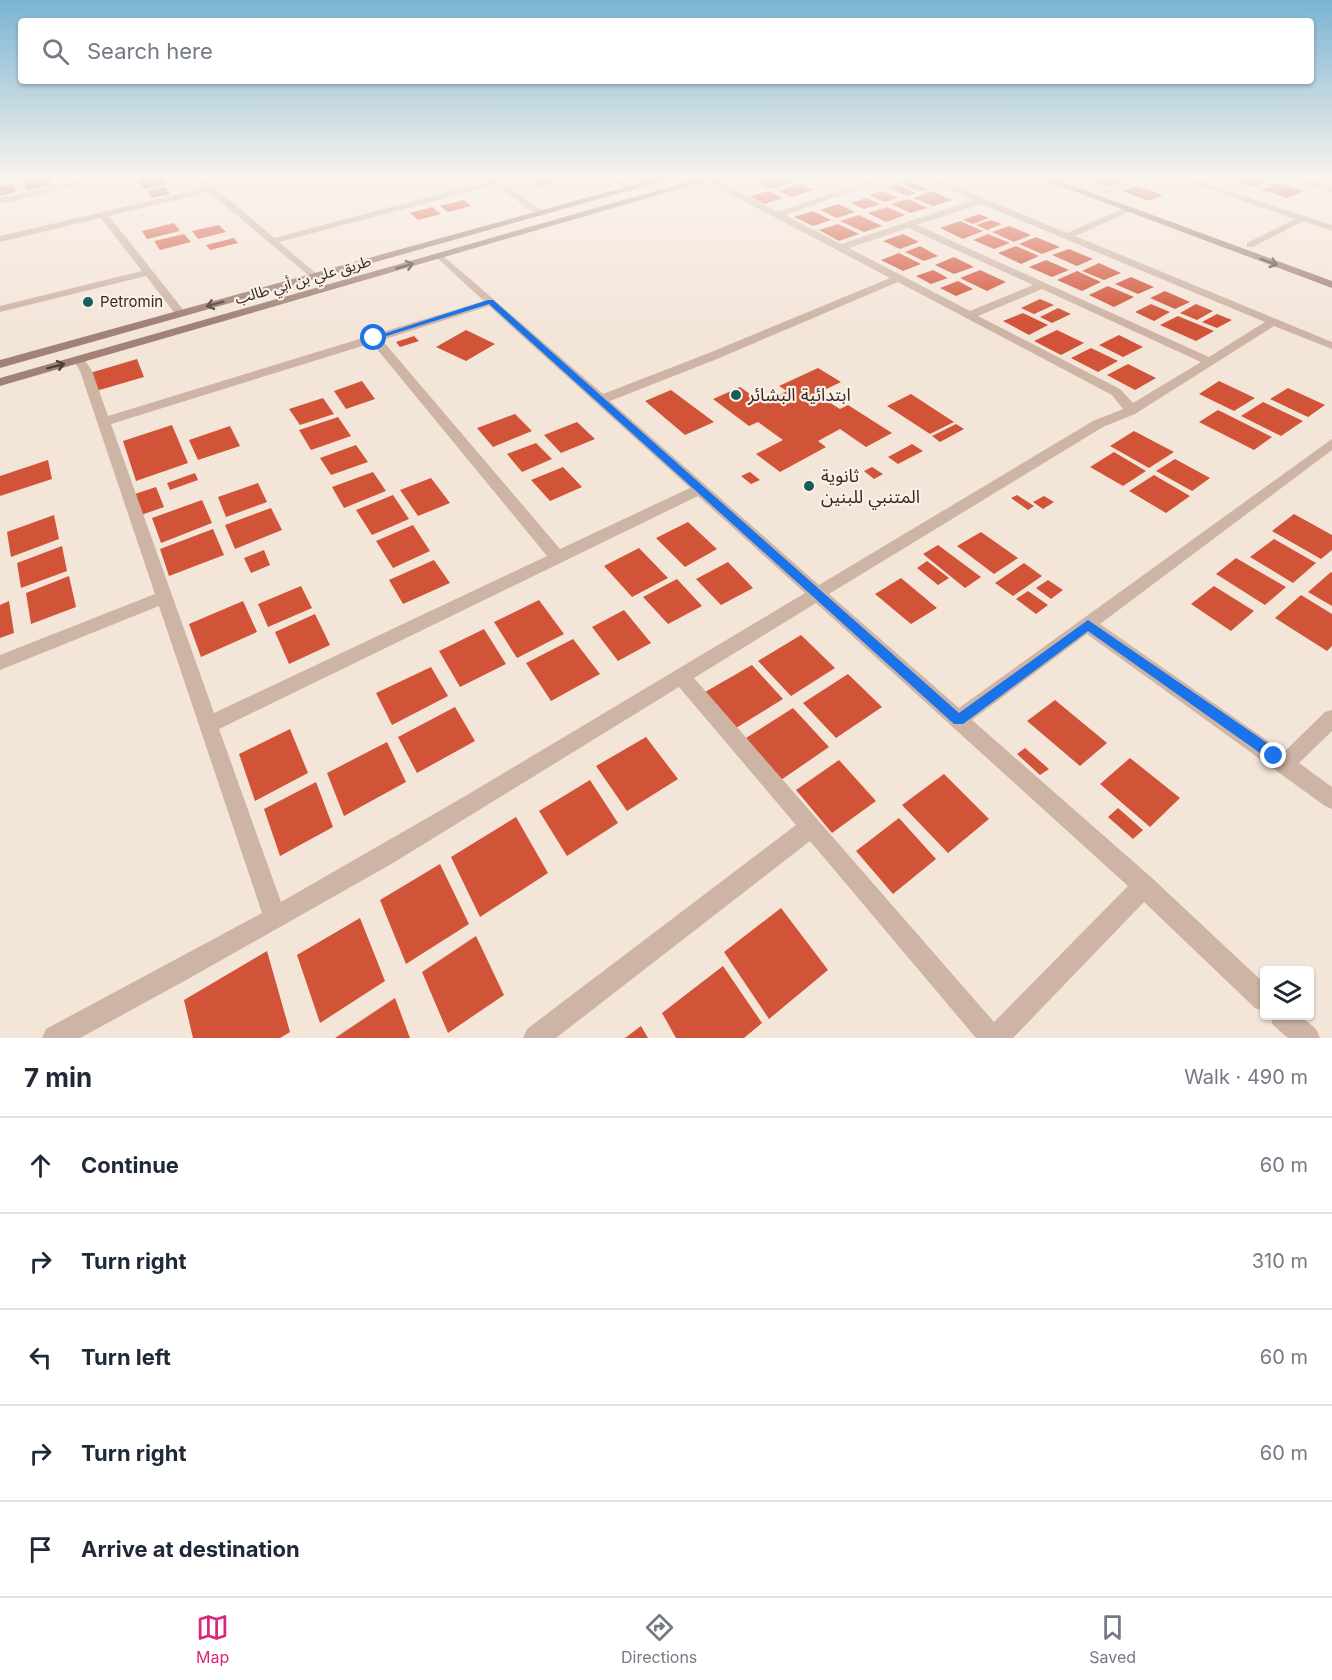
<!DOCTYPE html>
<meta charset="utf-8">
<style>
body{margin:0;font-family:Inter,"Noto Sans Arabic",sans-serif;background:#f2f2f3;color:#1f2937}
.controls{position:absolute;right:18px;bottom:18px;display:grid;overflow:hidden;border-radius:6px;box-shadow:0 2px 4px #0004}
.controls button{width:54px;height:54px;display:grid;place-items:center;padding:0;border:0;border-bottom:2px solid #e0e1e3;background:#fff;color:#1f2937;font:30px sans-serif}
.stop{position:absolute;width:18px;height:18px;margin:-14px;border:4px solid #1a73e8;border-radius:50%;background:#fff}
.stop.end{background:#1a73e8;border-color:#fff;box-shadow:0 2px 6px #0008}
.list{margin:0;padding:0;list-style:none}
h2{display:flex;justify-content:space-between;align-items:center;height:78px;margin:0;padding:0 24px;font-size:26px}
h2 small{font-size:20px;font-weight:400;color:#747a83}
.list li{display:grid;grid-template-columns:39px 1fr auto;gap:18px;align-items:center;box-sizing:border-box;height:96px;padding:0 24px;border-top:2px solid #e0e1e3}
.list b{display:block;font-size:22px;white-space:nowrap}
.list em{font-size:20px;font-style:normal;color:#747a83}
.icon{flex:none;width:33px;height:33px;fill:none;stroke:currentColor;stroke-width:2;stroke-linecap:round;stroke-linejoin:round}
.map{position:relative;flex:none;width:1332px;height:1038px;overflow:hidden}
.search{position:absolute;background:#fff;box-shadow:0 2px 4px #0004;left:18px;right:18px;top:18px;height:66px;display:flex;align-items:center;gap:15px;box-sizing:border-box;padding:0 21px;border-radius:6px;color:#747a83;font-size:22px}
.sheet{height:558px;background:#fff}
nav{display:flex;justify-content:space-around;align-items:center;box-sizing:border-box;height:84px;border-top:2px solid #e0e1e3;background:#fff;font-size:16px;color:#747a83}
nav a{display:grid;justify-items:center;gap:3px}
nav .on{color:#db2777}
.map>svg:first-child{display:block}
.building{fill:#d15439}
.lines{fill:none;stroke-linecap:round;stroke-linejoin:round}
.minor{fill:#cdb4a4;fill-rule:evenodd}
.secondary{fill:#a18275;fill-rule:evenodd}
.oneway{stroke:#52403a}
.route{fill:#1a73e8}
.poi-dot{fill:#185d5d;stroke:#fbf0e6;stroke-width:2}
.labels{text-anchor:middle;stroke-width:4.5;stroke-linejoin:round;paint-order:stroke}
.far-street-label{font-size:15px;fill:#372a26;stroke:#fbf0e6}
.far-poi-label{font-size:15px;fill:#372a26;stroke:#fbf0e6;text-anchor:start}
.poi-label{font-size:18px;fill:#372a26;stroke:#fbf0e6;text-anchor:start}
</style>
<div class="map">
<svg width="1332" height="1038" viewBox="0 0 1332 1038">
<rect width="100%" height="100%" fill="#f4e5d9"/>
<path class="building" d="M162,176L167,184L144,189L138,181Z
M540,176H547L556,182L540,186L529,179Z
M766,176H782L793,182L771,189L754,180Z
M1095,176H1112L1123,180L1109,186L1089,179Z
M1242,176H1253L1267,181L1254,187L1233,180Z
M47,177L52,185L27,190L22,182Z
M908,180L927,189L919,191L899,183Z
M1278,183L1303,191L1287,198L1262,190Z
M12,184L17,192L0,196V187Z
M800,184L813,190L792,197L779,191Z
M896,184L916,193L907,196L888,187Z
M1136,186L1163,195L1149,201L1122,191Z
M165,187L170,194L152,198L147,191Z
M769,191L783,198L764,204L750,196Z
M882,191L898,198L884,202L869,195Z
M932,191L952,200L933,206L913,198Z
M866,198L880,204L864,209L851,203Z
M908,199L928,208L911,213L891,204Z
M464,200L471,206L448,212L440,206Z
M838,204L855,212L837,218L820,210Z
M432,207L441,214L418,220L410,213Z
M887,207L905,215L886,222L868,213Z
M813,211L831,220L813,226L794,217Z
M979,214L989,218L973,224L963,220Z
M859,215L882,226L864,232L840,221Z
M991,220L1002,224L987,230L976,225Z
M960,221L983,231L963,239L940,228Z
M174,223L180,231L147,239L142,231Z
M838,224L859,234L839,241L819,230Z
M219,225L226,232L198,239L192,231Z
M1009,226L1031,235L1014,242L992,232Z
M184,234L191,242L160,250L154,241Z
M903,234L919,242L900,249L883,241Z
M988,234L1010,243L994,249L973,240Z
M1036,237L1060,247L1042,254L1019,244Z
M234,238L238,243L210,250L206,245Z
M920,246L938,256L924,261L905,252Z
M1016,246L1039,256L1021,264L998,253Z
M1069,249L1093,259L1077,266L1052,255Z
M899,253L921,264L903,271L881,260Z
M954,257L974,267L954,274L935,265Z
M1046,260L1069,270L1052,277L1029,267Z
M1099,263L1121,273L1104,280L1082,271Z
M933,270L948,278L931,284L916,276Z
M980,270L1006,282L987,291L960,278Z
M1077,271L1101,282L1082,291L1057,280Z
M1131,277L1154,287L1138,294L1115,284Z
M958,281L973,289L956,296L940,288Z
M1108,286L1134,297L1114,307L1089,295Z
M1165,291L1190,302L1175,309L1150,298Z
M1040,299L1054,305L1034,314L1021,308Z
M1151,304L1170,312L1154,321L1135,312Z
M1196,304L1213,311L1197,320L1180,313Z
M1058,308L1071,314L1052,323L1040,317Z
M1023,313L1048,325L1029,335L1003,321Z
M1217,314L1232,320L1217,328L1202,322Z
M1178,316L1214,331L1196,341L1160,325Z
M466,330L495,344L466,361L436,347Z
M1057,330L1084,343L1061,355L1034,341Z
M1119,335L1143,347L1123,357L1099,345Z
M414,336L419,341L400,347L396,342Z
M1091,348L1118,361L1098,372L1071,358Z
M137,359L144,377L96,391L90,373Z
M1128,364L1156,378L1135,390L1107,375Z
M818,368L841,382L816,394L840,409L848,405L892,433L866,447L840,429L818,441L826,447L780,472L756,454L783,440L758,422L749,426L713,399L740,387L763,403L787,391L779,386Z
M362,381L375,399L346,409L334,391Z
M1219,381L1255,398L1234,411L1199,394Z
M1288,388L1325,405L1308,417L1270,399Z
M671,390L714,422L685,435L645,401Z
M911,394L954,422L930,434L887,406Z
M323,398L334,414L300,425L289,409Z
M1263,402L1303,421L1281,436L1241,416Z
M1218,410L1272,437L1254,450L1199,422Z
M515,414L532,431L493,447L477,428Z
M338,417L351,436L311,450L299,430Z
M577,422L595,439L561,453L544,435Z
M956,424L964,429L940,442L932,436Z
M172,425L188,463L136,481L123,441Z
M230,426L240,446L198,460L189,440Z
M1134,431L1174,452L1149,468L1110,446Z
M536,443L552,459L522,472L507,454Z
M912,444L923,451L898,464L888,457Z
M356,445L368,462L331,475L320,458Z
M1114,452L1146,471L1123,486L1090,467Z
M1175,459L1210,478L1192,491L1156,471Z
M48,460L52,479L0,496V476Z
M563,467L582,487L550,501L531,480Z
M872,467L883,474L874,479L864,471Z
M373,472L386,491L344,508L332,487Z
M750,472L760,480L751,484L741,476Z
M195,473L198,480L170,490L167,483Z
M1154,475L1190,496L1166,513L1129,491Z
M431,478L450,503L418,516L400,490Z
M258,483L267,502L226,517L218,497Z
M156,487L164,507L141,515L135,494Z
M393,495L409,519L372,535L356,510Z
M1017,495L1034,506L1028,510L1011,498Z
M1044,496L1054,502L1043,509L1033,502Z
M202,500L212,523L161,543L152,518Z
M271,508L282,530L235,549L225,525Z
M1294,514L1332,535V550L1321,559L1272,531Z
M54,515L59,539L11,557L7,532Z
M688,522L717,549L685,567L656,538Z
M413,525L430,551L393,568L376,541Z
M213,529L224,555L169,576L160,549Z
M981,532L1018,558L994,574L957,546Z
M1274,539L1316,563L1293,583L1250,557Z
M938,545L981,577L965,588L923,554Z
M62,546L67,571L21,588L17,563Z
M639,548L668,578L632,597L604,566Z
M264,550L270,565L251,573L244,558Z
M1236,558L1286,587L1265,605L1216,574Z
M434,560L450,583L403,604L389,580Z
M927,561L949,578L938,585L917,568Z
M728,562L753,588L721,605L696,579Z
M1024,563L1042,576L1013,596L995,583Z
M1331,572L1332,573V606L1308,592Z
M69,576L76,607L31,624L26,593Z
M901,578L937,608L911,624L875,594Z
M677,579L702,606L668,624L643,597Z
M1048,580L1063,590L1051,599L1036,588Z
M301,586L312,608L268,627L258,604Z
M1214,586L1254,611L1231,631L1191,604Z
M1028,591L1048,605L1036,614L1016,599Z
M1301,595L1332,614V646L1327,651L1275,618Z
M539,600L564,634L517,658L494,622Z
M9,601L14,633L0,638V605Z
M243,601L257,632L201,657L189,624Z
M624,610L651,643L618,661L592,627Z
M315,614L330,645L289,664L275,632Z
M484,629L506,664L460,687L439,651Z
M801,635L835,668L791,696L758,661Z
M573,639L600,674L551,701L526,663Z
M752,665L783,699L736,728L705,692Z
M431,667L448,696L392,725L376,693Z
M848,674L882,707L836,738L803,703Z
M1055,700L1107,743L1080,766L1027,721Z
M455,707L475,741L417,773L398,737Z
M793,708L829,747L781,780L746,738Z
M290,729L308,773L255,801L239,754Z
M646,737L678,779L627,811L596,766Z
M387,742L406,782L344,816L327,773Z
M1025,748L1049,769L1040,775L1017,754Z
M1130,758L1180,798L1150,827L1100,784Z
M839,760L876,801L832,833L796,790Z
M944,774L989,819L948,853L902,805Z
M590,780L618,823L567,856L539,811Z
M316,782L333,827L280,856L264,809Z
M1118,808L1143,830L1133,839L1108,817Z
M516,817L548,873L480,917L451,857Z
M899,818L936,859L893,894L856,851Z
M440,864L469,924L406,964L380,900Z
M781,908L828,970L769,1019L724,952Z
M360,918L385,981L320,1023L297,955Z
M476,936L504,995L448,1033L422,972Z
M267,951L290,1032L280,1038H193L184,1000Z
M723,966L762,1023L744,1038H676L662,1013Z
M395,998L410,1038H335Z
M641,1026L648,1038H625Z"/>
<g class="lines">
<path class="minor" d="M98,176H115L0,204V198Z
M192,176H202L274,238L489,181L487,176H493L547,214L539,216L495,185L279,242L318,275L319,277L314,280L209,192L109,216L185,312V316H177L146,276L0,312V306L142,271L101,218L0,242V236L205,188Z
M605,176H616L635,189L628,191Z
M882,176H896L785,215L841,244L973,200L918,176H930L1067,233L1126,207L1129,208V212L1075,236L1332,342V349L1274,326L1135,414L1103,427L829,594L959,708L1332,439V450L1100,624L1284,752L1325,712L1332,710V731L1299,763L1332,787V809L1325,806L1087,634L972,720L1152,878L1264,983V1011L1255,1008L1144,902L1013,1038H976L810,841L556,1038H523L527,1029L796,825L679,687L393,863L188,979L80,1038H42L46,1029L262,913L159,606L0,670V655L155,594L80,371L73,360L75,357H83L92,371L108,416L484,301L437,258L435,256L440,253L603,394L709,353L890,278L706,181V177H712L778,212ZM981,204L1265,322L1209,357L917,225ZM908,228L1033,285L970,311L849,248ZM898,282L1112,395L1123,409L1093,421L819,585L610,401L717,359ZM1042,289L1201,362L1133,403L1120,389L978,316ZM489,306L690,488L560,549L382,340ZM372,343L547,556L214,713L111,424ZM698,496L805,593L467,795L281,902L219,729ZM816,603L1128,886L994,1022L694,678Z
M1137,176H1150L1106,194L1099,192Z
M1171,176H1185L1201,182L1214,176H1226L1209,185L1332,225V231L1303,221L1253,247H1247V243L1295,219Z
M1285,176H1299L1332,187V193Z
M1270,1016H1300L1316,1029L1320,1038H1288L1273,1025Z"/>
<path class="secondary" d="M665,176H680L0,368V360Z
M708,176H723L0,386V378Z
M1033,176H1046L1332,281V288Z"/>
</g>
<defs><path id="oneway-shaft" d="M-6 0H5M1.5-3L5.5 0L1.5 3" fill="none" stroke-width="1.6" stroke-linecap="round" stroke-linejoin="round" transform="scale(1.5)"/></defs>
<g class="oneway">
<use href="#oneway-shaft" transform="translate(1269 262) rotate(20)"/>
<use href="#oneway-shaft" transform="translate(405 266) rotate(-16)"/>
<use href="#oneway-shaft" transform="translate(215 304) rotate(165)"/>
<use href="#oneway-shaft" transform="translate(56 366) rotate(-15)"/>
</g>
<linearGradient id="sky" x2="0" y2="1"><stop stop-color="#7ab4d2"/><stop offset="0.55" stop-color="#faf3ee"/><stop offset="1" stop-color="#faf3ee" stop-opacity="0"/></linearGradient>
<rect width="1332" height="322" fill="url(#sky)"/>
<path class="route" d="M488,300H493L959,713L1088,620L1279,751L1281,756L1279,760H1270L1088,631L963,724H954L489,304L377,339L371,338Z"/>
<g class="poi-dot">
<circle cx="88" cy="302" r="6"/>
<circle cx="736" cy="395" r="6"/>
<circle cx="809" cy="486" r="6"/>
</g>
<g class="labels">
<g class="far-street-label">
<text transform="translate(303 280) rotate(-16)" y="5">طريق علي بن أبي طالب</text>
</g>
<g class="far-poi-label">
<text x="100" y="307">Petromin</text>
</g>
<g class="poi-label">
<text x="748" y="401">ابتدائية البشائر</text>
<text x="821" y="482">ثانوية<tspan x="821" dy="21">المتنبي للبنين</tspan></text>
</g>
</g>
</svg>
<div class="controls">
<button><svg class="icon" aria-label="layers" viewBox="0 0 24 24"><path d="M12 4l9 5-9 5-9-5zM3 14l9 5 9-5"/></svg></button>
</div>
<div class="stop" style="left:374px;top:338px"></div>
<div class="stop end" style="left:1274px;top:756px"></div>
<div class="search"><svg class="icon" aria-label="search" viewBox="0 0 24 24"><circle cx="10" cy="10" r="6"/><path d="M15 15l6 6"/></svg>Search here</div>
</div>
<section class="sheet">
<h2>7 min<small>Walk · 490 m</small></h2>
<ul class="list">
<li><svg class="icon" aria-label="ahead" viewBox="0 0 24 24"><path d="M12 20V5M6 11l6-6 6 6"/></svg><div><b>Continue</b></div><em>60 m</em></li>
<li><svg class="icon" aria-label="right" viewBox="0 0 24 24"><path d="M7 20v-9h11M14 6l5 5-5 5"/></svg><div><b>Turn right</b></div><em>310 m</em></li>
<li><svg class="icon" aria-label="left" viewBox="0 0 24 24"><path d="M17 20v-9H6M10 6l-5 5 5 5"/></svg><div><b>Turn left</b></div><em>60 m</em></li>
<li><svg class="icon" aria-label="right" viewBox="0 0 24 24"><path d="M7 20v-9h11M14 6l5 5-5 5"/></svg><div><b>Turn right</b></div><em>60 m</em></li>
<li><svg class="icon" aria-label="arrive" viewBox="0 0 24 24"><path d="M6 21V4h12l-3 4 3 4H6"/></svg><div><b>Arrive at destination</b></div></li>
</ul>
</section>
<nav>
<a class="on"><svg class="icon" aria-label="map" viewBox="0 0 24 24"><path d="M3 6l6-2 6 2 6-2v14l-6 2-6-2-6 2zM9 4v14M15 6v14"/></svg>Map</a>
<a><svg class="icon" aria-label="directions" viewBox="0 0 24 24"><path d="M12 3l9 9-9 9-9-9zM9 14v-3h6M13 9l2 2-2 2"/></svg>Directions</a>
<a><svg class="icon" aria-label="saved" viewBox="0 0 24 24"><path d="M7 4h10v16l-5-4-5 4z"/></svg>Saved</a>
</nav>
